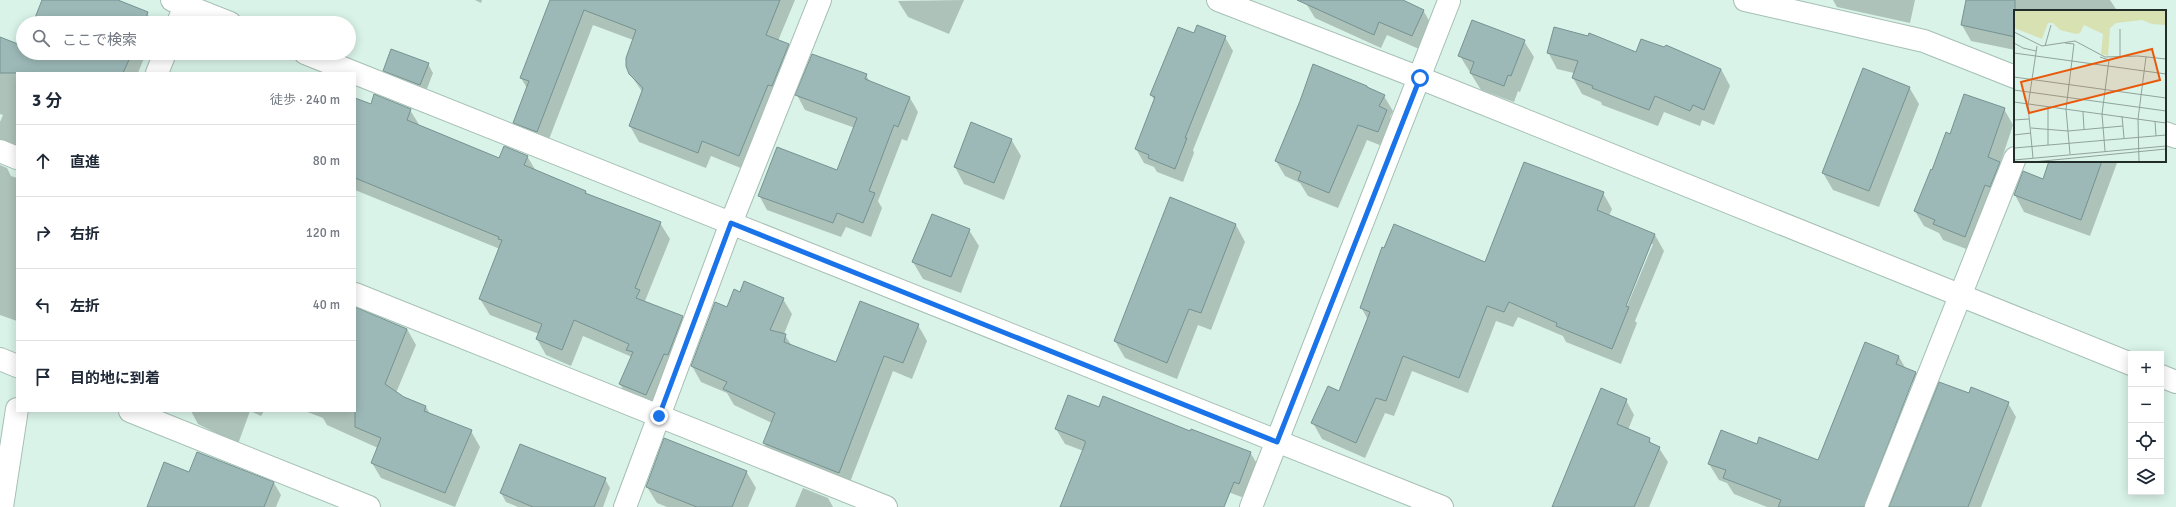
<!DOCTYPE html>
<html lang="ja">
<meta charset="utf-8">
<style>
body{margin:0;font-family:Signika,"Noto Sans JP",sans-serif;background:#f2f2f3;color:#1f2937}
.controls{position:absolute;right:12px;bottom:12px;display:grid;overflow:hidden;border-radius:0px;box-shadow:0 2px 10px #0003}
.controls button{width:36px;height:36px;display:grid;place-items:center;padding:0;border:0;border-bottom:1px solid #e0e1e3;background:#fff;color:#1f2937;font:20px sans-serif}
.stop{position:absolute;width:12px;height:12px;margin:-9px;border:3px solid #1a73e8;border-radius:50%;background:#fff}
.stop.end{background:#1a73e8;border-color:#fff;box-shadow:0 1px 4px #0008}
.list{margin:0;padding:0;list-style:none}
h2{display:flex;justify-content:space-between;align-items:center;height:52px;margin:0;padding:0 16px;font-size:17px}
h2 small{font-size:13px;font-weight:400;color:#747a83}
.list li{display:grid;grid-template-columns:26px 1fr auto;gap:12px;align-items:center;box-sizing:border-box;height:72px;padding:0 16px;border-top:1px solid #e0e1e3}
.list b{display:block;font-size:15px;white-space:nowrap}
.list em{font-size:13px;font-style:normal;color:#747a83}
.icon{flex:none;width:22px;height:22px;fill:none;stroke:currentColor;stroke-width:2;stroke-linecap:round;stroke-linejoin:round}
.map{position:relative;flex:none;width:2176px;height:507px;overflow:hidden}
.search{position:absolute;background:#fff;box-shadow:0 2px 10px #0003;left:16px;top:16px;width:340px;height:44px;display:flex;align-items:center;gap:10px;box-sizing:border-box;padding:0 14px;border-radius:22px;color:#747a83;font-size:15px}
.panel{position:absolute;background:#fff;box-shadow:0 2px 10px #0003;left:16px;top:72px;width:340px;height:340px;border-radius:0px}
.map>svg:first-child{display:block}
.shadow{fill:#0003;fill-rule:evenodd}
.building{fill:#9cb9b8;stroke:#769291}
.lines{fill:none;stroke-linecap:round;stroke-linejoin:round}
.minor-casing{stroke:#a6bfb4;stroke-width:24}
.minor{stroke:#fff;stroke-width:22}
.route{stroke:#1a73e8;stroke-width:5}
.inset-road{fill:none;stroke:#90a39b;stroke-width:1}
.view{fill:#e8590c;fill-opacity:0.15;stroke:#e8590c;stroke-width:2}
.inset-edge{fill:none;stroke:#222c28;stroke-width:2}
</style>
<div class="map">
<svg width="2176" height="507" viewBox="0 0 2176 507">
<rect width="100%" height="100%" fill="#d9f3e8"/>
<path class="shadow" d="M43,0H115L147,13L153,23H34Z
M475,0H482L481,3Z
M551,0H795L778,41L788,45L797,61L748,171L711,156L706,168L639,142L630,126L643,93L630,74L633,40L593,25L546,147L523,138L514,122L527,88L521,78Z
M964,0L949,34L908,17L898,1Z
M1304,0H1400L1423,10L1431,24L1419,49L1387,35L1381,48L1315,18Z
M1833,0H1915L1910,23L1837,7Z
M1967,0H2110L2116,9L2124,11H2015V50L1971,41L1962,25Z
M1194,34L1225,37L1233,51L1193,150L1194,153L1183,182L1157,172L1154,167L1144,163L1136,149L1155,101L1151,95Z
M0,38L23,47V53H146L138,73H17V156L0,158V122L3,115L0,114Z
M1524,41L1534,57L1520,92L1518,91L1514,102L1481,90L1460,56Z
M1548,52L1637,53L1721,69L1730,86L1714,125L1702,120L1700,126L1664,112L1658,126L1602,105L1601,102L1582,94L1573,78L1574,73L1557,69Z
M428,64L433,73L425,94L389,79L384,71Z
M866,75L870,82L910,98L918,112L907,141L902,139L878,201L882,208L871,237L846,227L841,237L767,210L759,195L838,171L855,128L805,110L797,95Z
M1909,87L1919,104L1879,207L1833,190L1823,173Z
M1368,89L1384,96L1393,111L1390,117L1395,126L1387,148L1367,140L1338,208L1308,196L1300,183L1285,176L1276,161L1301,102Z
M371,106L410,110L420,126L500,160L527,156L536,171L586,192L588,195L660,223L670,239L645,301L682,317L692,333L655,411L629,400L620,384L632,357L583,336L571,366L546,355L537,339L539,334L490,315L480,299L500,249L355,190V108Z
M2004,109L2013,125L2000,164L2008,179L1974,252L1943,240L1939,233L1924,226L1915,211L1933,171Z
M1011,139L1021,156L1004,200L964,184L955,167Z
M2050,161H2116L2117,163L2090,236L2024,212L2015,195L2024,172L2043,180Z
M0,165L7,168L11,176L17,178V321L0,315Z
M1603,193L1612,209L1609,216L1655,235L1664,251L1635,321L1637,323L1621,364L1566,342L1563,336L1518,317L1513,327L1496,321L1468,393L1412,371L1394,416L1385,413L1365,458L1322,439L1313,423L1340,392L1368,320L1361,307L1486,263ZM1650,244H1653L1625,311L1623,310Z
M1170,198L1236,225L1245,242L1211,330L1198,325L1177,379L1125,358L1115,341Z
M969,230L979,246L961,293L923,279L913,262Z
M740,293L783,299L792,314L784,334L792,346L836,363L918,325L927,341L912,379L893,371L847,490L773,459L764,443L772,423L734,405L727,393L701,382L692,366L727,308Z
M355,308L407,329L416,345L396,393L426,407L430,414L471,431L480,447L455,507L381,478L372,463L378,448L327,425L323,418L305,411H355Z
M1865,344L1899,357L1906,369L1916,373L1925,390L1878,507H1767L1734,494L1727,483L1719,480L1709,464L1757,445L1818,462ZM1911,383H1913L1864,506Z
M1969,395L2008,403L2016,417L1981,507H1891Z
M1626,400L1634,415L1628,430L1649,439L1652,445L1659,448L1668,462L1649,507H1553Z
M1099,408L1191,433L1250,452L1259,467L1247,499L1110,448L1105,459L1065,444L1056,429Z
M191,411H264L261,416L250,411L238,444L198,424Z
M198,453L274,483L281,495L276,507H148L190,474Z
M746,471L756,488L748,507H667L657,503L647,487Z
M605,479L610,488L603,507H518L506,502L501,493Z
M803,488L828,498L833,507H795Z"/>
<path class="building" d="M42,0H118L148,12L144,23H33Z
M550,0H780L766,35L789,44L772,86L768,85L739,156L702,141L698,153L629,126L643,88L629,74L626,66V58L636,30L584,10L537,132L513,123L529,81L520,78Z
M1297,0H1403L1424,10L1412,36L1379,22L1374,35Z
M1966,0H2015V37L1961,25Z
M1472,20L1525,40L1511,76L1508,75L1504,86L1470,73L1474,62L1458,56Z
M1197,25L1226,36L1185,138H1187L1175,169L1148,158L1149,155L1135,149L1155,97L1150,95L1178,27L1194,33Z
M1554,27L1588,36L1589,33L1636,52L1641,39L1664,47L1666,45L1721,69L1704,110L1693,105L1690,111L1655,96L1649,110L1592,88L1593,86L1572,78L1578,61L1547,53Z
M0,37L23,46V53H132L123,73H0Z
M391,49L429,63L420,85L383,71Z
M812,54L867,74L865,79L910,97L898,127L894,125L869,191L875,193L863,223L837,213L833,223L758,196L777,147L837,170L857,118L795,95Z
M1313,64L1367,86V87L1385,95L1379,106L1387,110L1378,132L1358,125L1329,193L1298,180L1301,172L1275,161L1300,101Z
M1863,68L1910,87L1869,191L1822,173Z
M374,94L411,109L407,120L499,158L504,146L528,156L524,165L586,191L585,193L661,222L635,288L640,290L636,298L683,316L668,355L664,354L646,395L619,384L633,352L626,350L629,344L574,320L562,350L536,339L542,324L479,299L502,240L498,239L499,237L355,178V98L371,104Z
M1964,94L2005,108L1988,157L2000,162L1990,187L1985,185L1965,237L1933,224L1935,220L1914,211L1931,169L1932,170L1946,132L1950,134Z
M971,122L1012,139L994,183L954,167Z
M2049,161H2102L2081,220L2014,195L2023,171L2043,179Z
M1524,162L1604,192L1597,210L1655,234L1626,306L1629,307L1612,349L1556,326L1557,323L1509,302L1504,312L1487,306L1459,378L1403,356L1386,401L1376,398L1356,443L1311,423L1328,386L1339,391L1370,312L1360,308L1382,247L1384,248L1394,224L1485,262Z
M1170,197L1236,224L1201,313L1189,309L1167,363L1114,341Z
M932,214L970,229L951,277L912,262Z
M744,281L784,298L770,330L786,334L784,342L836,362L860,301L919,324L903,363L884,356L839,473L763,443L775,413L723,389L727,382L691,366L715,302L727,307L734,289L740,292Z
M355,307L407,329L385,384L404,397L426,406L424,411L472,430L445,493L371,463L381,438L355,427Z
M1865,342L1899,356L1896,364L1916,372L1864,507H1778L1781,500L1723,478L1726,470L1708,464L1721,430L1757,444L1759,437L1818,460Z
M1939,382L1969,393L1971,387L2009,402L1968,507H1889Z
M1601,388L1627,399L1617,424L1650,438L1649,442L1660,447L1634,507H1552Z
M1068,395L1099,407L1103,396L1190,431L1191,429L1251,452L1239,484L1234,482L1224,507H1060L1085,444V441L1055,429Z
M664,438L747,471L732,507H697L646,487Z
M520,444L606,478L594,507H533L500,493Z
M197,452L274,482L264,507H147L164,462L189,472Z"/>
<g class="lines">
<defs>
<path id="minor" d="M172,0L230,23
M1218,0L1420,78L2131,364
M1745,0L1924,41L2015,77
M178,23L187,0
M305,53L355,73
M157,73L165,53
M355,73L1442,507
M2165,133L2176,137
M0,151L17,158
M355,294L886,507
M0,359L17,366
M2161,376L2176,382
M130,411L369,507
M2,507L17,409
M625,507L731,223L820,0
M1251,507L1449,1
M1876,507L2015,158"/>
</defs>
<use href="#minor" class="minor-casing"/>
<use href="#minor" class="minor"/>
</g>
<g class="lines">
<path class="route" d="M659,416L731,223L1277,442L1420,78"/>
</g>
<g transform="translate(2014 10)">
<rect width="152" height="152" fill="#d9f3e8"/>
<path d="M0,0H152V15L138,14L128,10L102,13L96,18L94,46L87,44L89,24L70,15L66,23L62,24L46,20L39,13H34L28,29L0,18Z" fill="#d8e1b2"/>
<path class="inset-road" d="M0,22L28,36L61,31L91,47L124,46L152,49M0,33L9,38L22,41M51,33L60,34L52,99L56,144M31,36L37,15M0,43L152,64M86,47L95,50L99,49M106,47V19M0,67L152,88M0,80L152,101M0,92L152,113M69,102L70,119M108,106L110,128M0,110L15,109M141,111L142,126M17,118L54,121L109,116M0,125L17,123M34,135V97M0,138L152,125M91,141L88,104L95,50M19,148L14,96L23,36M0,150L152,136M19,152L152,139M125,152L124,109L132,47"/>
<path class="view" d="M138,39L146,70L15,103L7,72Z"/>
<rect width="152" height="152" class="inset-edge"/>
</g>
</svg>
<div class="controls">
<button>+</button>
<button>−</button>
<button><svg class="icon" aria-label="locate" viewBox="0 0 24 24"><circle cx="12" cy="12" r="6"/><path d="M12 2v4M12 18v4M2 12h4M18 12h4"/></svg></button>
<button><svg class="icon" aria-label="layers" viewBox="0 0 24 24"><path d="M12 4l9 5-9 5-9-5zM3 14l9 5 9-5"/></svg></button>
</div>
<div class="stop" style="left:1420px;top:78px"></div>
<div class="stop end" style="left:659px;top:416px"></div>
<div class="search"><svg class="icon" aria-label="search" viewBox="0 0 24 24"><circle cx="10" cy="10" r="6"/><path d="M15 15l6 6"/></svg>ここで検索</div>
<section class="panel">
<h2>3 分<small>徒歩 · 240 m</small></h2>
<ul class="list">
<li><svg class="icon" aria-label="ahead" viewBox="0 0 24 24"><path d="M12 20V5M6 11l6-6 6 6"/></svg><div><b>直進</b></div><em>80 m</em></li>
<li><svg class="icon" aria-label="right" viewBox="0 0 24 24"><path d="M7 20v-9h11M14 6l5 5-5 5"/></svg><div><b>右折</b></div><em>120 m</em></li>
<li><svg class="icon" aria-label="left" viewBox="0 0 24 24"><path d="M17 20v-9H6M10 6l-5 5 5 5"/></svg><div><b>左折</b></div><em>40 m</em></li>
<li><svg class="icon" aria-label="arrive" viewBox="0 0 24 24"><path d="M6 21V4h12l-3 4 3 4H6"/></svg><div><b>目的地に到着</b></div></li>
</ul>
</section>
</div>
